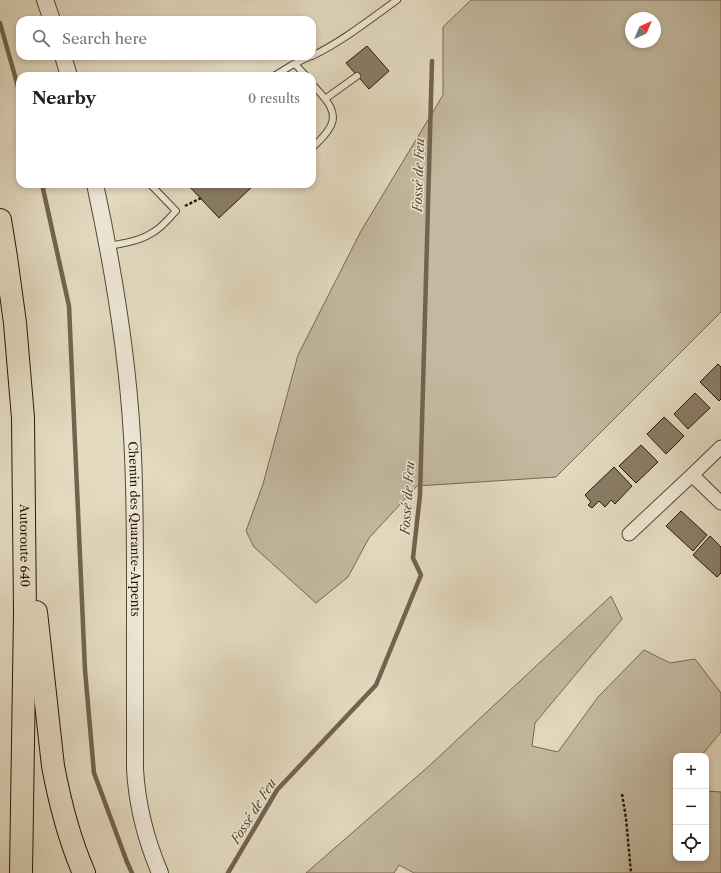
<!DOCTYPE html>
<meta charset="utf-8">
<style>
body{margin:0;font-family:"Libre Caslon Text",serif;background:#f6f6f6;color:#202124}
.controls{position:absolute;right:12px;bottom:12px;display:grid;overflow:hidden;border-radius:8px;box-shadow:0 2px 6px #0003}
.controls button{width:36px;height:36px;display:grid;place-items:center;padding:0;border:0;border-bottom:1px solid #e0e0e0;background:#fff;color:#202124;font:20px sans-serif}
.compass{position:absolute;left:625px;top:12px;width:36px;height:36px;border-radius:50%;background:#fff;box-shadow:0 2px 6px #0003;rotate:44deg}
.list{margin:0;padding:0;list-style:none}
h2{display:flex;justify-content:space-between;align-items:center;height:52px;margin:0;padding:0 16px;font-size:17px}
h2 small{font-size:13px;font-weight:400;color:#757577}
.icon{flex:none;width:22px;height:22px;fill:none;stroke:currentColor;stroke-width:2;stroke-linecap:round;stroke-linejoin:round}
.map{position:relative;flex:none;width:721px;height:873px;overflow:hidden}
.search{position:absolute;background:#fff;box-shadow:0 2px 6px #0003;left:16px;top:16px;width:300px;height:44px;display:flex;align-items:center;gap:10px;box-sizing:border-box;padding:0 14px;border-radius:12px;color:#757577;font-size:15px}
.panel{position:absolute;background:#fff;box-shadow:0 2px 6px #0003;left:16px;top:72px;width:300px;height:116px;border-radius:12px}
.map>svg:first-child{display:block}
.green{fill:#c3b9a0;stroke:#766852;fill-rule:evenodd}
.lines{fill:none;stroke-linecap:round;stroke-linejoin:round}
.stream{stroke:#72634f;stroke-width:4.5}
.building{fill:#897c66;stroke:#281605}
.service-casing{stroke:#574734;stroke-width:8}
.minor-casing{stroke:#574734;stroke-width:15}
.tertiary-casing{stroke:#574734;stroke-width:18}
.motorway-casing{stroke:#281605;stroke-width:24}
.path{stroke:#281605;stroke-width:2.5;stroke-dasharray:3 2;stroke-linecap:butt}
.service{stroke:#ede7d6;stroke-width:6}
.minor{stroke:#ede7d6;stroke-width:13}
.tertiary{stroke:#ede7d6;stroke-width:16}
.motorway{stroke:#e3dac0;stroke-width:22}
.labels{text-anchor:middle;stroke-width:3;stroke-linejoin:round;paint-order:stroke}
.street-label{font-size:12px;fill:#281605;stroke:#ede7d6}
.water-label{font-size:13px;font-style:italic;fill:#594a36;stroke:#ede7d6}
</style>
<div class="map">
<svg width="721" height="873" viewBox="0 0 721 873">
<rect width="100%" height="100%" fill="#e3dac0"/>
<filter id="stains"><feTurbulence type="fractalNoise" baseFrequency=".005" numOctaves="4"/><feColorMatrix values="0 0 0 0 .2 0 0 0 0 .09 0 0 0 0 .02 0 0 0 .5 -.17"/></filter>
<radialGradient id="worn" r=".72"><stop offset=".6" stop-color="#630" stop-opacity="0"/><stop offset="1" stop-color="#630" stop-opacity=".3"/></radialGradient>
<path class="green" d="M471,0H721V312L556,477L417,486L369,538L348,577L316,603L254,547L246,531L263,484L298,355L361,231L443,95V27ZM631,18H655V42H631Z
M611,596L622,619L535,723L532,746L558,752L598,697L644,650L670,663L695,659L721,693V732L701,756H676V785L674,788L676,789V858H706V791L721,792V873H414L399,865L394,873H306L429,766Z"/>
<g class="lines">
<path class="stream" d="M0,23L20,94
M42,184L69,306L85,670L94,773L127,862L132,873
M228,873L277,790L376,685L421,575L413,558L420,495L432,61"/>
</g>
<path class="building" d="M367,46L389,71L369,89L346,63Z
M187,184H255L219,218Z
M718,364L721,367V399L719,401L700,382Z
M695,393L710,408L688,429L674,414Z
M664,417L684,436L666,454L647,434Z
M641,445L658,462L636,483L619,466Z
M614,467L632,486L615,504L611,500L605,507L599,501L592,508L588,505L591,502L585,495Z
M681,511L707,535L693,551L666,526Z
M710,536L721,547V573L717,577L693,555Z"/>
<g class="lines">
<defs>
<path id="service" d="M312,56C343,41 369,20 397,0
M295,64L306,76
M274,76L292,65L311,56
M312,84C323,96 341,112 329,129C325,136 318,142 312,148
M325,99L357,76
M109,246C125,243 141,241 155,231C163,226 169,218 176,211L150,184"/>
<path id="minor" d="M692,475L721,503
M629,534L692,475L721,447"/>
<g id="tertiary">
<path d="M45,0L52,20"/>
<path d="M63,56L69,76"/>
<path id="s1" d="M95,184C113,267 127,351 132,436C135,484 135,532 135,581C135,631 135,682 135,732C135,745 135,757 135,769C137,805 146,840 160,873"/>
</g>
<g id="motorway">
<path id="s2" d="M0,220L6,257L15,323L23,418L25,613L21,873"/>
<path d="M36,612L53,766C60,803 69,839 84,873"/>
</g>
</defs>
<use href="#service" class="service-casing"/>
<use href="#minor" class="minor-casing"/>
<use href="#tertiary" class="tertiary-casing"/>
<use href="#motorway" class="motorway-casing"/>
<path class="path" d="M185,206L201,198
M622,794L626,818L631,873"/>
<use href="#service" class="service"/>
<use href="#minor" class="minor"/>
<use href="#tertiary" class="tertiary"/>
<use href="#motorway" class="motorway"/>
</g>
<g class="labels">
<g class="street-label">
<text dy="4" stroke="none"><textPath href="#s1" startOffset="348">Chemin des Quarante-Arpents</textPath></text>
<text dy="4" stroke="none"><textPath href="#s2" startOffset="327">Autoroute 640</textPath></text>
</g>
<g class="water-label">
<text transform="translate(418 175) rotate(-88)" y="5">Fossé de Feu</text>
<text transform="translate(407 498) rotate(-86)" y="5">Fossé de Feu</text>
<text transform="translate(253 811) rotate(-58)" y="5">Fossé de Feu</text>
</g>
</g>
<rect width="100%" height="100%" filter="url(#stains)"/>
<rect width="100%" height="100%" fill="url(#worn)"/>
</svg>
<div class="controls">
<button>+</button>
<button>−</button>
<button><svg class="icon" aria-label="locate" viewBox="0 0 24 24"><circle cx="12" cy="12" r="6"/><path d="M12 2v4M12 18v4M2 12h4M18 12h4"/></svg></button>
</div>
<svg class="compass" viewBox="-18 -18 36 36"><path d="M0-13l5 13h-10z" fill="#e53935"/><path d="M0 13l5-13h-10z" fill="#757577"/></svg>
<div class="search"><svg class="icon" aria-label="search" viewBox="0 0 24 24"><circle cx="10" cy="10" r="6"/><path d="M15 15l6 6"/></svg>Search here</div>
<section class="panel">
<h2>Nearby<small>0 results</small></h2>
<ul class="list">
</ul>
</section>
</div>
